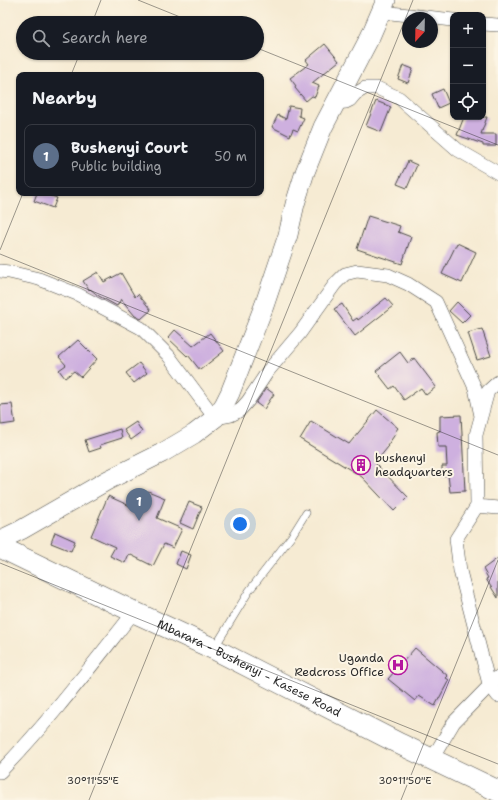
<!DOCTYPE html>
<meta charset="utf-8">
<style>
body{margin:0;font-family:"Shantell Sans",sans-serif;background:#20242c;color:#f1f3f6}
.controls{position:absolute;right:12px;top:12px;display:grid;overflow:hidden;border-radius:8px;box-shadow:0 1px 3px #0004}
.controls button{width:36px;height:36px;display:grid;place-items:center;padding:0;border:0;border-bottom:1px solid #363941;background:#171b24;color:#f1f3f6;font:20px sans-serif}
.compass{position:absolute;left:402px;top:12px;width:36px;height:36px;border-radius:50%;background:#171b24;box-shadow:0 1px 3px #0004;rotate:202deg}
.you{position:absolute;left:240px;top:524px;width:14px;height:14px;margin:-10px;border:3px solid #fff;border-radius:50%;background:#1a73e8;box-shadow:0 0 0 6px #1a73e833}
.badge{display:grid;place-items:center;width:26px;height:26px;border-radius:50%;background:#db2777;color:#fff;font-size:13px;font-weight:700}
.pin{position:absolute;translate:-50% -33px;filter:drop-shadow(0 1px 2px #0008)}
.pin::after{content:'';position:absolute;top:21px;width:14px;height:12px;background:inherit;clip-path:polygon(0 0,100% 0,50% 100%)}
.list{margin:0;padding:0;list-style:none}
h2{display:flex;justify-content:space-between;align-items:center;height:52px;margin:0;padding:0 16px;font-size:17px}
h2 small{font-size:13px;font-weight:400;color:#9ea1a6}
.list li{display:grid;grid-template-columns:26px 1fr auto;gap:12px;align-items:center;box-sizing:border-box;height:64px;margin:0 8px 8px;padding:0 8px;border:1px solid #363941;border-radius:8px}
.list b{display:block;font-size:15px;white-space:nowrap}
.list p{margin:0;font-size:13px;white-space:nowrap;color:#9ea1a6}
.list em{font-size:13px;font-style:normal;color:#9ea1a6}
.icon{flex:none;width:22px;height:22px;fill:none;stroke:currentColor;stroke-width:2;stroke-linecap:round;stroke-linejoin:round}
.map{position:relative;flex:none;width:498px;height:800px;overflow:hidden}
.search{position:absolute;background:#171b24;box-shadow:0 1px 3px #0004;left:16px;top:16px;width:248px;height:44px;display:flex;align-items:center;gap:10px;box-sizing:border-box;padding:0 14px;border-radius:22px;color:#9ea1a6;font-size:15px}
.panel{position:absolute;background:#171b24;box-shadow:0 1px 3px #0004;left:16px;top:72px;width:248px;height:124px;border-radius:8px}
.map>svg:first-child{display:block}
.building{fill:#ceb0df}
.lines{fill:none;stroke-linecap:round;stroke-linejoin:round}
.lane-casing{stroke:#494844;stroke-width:8}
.street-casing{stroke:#494844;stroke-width:14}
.secondary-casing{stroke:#494844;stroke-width:20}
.primary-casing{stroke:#494844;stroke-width:22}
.lane{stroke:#fff;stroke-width:7}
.street{stroke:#fff;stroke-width:13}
.secondary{stroke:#fff;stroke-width:19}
.primary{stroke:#fff;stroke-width:21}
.ticks{fill:none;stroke:#2b2b2b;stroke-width:1;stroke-opacity:0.45}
.labels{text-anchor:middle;stroke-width:4;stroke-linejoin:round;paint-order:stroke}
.poi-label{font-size:12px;fill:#2b2b2b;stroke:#fcf5e5;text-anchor:start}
.street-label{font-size:12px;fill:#2b2b2b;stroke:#fcf5e5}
.ticks-label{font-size:10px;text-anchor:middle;fill:#2b2b2b;stroke:#fcf5e5;stroke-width:4;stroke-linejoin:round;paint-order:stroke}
</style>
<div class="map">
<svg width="498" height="800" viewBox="0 0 498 800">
<rect width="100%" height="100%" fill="#fcf5e5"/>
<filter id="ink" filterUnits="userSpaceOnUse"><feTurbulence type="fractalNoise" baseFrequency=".025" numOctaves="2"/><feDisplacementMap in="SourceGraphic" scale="8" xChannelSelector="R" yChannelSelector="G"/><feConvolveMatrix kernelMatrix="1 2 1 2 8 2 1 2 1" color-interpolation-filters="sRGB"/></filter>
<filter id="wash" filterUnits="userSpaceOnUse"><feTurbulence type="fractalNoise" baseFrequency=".012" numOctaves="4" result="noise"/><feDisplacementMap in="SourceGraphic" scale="16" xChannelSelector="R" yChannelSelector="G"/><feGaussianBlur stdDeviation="0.9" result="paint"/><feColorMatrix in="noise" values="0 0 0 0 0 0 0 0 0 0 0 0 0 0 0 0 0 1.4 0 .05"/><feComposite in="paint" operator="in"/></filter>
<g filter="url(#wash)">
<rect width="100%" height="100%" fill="#f6ebd3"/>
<g id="blocks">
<path class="building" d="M325,44L339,61L312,83L319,86L315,97L312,96L306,101L295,88L296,86L290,78L309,64L306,60Z
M403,65L413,69L408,83L398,79Z
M443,89L449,103L438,108L432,94Z
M376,101L391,107L381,132L366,126Z
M289,106L300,108L299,116L304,118L298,131L293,129L290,136L272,127L278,115L286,119Z
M464,117H487L481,134H496V146H483V144L457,135Z
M408,161L417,165L407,188L397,184Z
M37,193H42L57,198L53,208L34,201Z
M368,216L400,226L398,232L411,237L402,264L357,249Z
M457,243L476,252L462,283L442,274Z
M98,272L104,282L121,273L135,297L138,294L151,310L141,319L135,316L121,299L117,306L99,296L90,289L89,290L83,281Z
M386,298L393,306L355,336L334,309L342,304L353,321L357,318L358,320Z
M457,302L470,315L462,323L449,311Z
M482,329L491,356L477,360L468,333Z
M175,330L193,346L210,333L224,351L200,370L188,355L187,356L168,338Z
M78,340L97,359L81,377L74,371L65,378L59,370L66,365L59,357Z
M400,352L408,363L414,358L436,387L426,395L421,388L404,400L394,386L390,389L376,371Z
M139,363L147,373L134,383L126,373Z
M266,388L274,394L264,409L256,403Z
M12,404L15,423L1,425L0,405Z
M377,410L398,428L395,432L396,433L387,446L388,447L375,463L408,497L394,511L362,477L300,439L311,421L349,444Z
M461,415L465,491L450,492L448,475L442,476V466H447L446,447H438L437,432L440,431V416Z
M136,422L142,432L131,440L124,430Z
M120,429L122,438L100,445L101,448L89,452L85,440Z
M148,491L165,498L157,518L182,529L173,548L164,544L153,566L129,554L125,563L110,556L115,547L91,536L108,496L141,511Z
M189,502L202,507L193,529L180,523Z
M55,532L75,541L71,551L51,543Z
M181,551L191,555L186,569L176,564Z
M498,558V598L486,579L488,578L483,569Z
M415,648L448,676L446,678L449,680L435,706L419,696L415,701L388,679Z"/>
</g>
</g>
<g filter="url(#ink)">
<use href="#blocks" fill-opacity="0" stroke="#494844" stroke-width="1"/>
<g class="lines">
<defs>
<path id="lane" d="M215,647L249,591L291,537L306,513"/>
<path id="street" d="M382,12L453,20
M483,24L498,25
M335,103L346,102L350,100L355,94L365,88H377L399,98L458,150L498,173
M0,271L9,272L39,279L77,294L141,328L168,355L215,418L231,415L239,411L248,401L268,371L300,333L335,284L345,274L357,271L388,275L408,284L436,302L475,388L481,416
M498,382L488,391L476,435L477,506L456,539L460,571L489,684L498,696
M477,506L498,508
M432,759L454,722L498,677
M0,772C49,722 91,666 134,612"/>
<path id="secondary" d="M0,540L21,530L108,480L162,453L194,434L215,418L224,405L230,393L264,306L288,235L295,204L305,172L323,127L370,37L386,0"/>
<g id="primary">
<path id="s1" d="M0,547L134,612L214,649L400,744L498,791"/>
</g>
</defs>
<use href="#lane" class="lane-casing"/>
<use href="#street" class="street-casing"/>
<use href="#secondary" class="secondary-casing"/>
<use href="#primary" class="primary-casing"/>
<use href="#lane" class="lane"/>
<use href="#street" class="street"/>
<use href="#secondary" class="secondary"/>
<use href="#primary" class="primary"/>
</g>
</g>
<path class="ticks" d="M138,0L195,23M92,23L101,0M257,48L498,145M71,75L80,53M0,250L23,193M0,254L498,455M0,563L498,764M89,800L413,0M401,800L498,560"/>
<defs>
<symbol id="building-ring" viewBox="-11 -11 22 22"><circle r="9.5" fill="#fcf5e5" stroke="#b5179e" stroke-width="1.5"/><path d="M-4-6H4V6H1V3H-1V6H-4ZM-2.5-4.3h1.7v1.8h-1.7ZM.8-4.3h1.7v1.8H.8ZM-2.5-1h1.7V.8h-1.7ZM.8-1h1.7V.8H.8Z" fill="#b5179e"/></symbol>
<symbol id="hospital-ring" viewBox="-11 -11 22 22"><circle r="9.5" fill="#fcf5e5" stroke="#b5179e" stroke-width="1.5"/><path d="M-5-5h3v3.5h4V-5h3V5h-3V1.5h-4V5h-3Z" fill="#b5179e"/></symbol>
</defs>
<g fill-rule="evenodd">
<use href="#building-ring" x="350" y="454" width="22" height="22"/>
<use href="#hospital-ring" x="387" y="654" width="22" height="22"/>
</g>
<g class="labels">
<g class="poi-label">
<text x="375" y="462">bushenyi<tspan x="375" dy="14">headquarters</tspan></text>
<text x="384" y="662" text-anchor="end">Uganda<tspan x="384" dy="14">Redcross Office</tspan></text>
</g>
<g class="street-label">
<text dy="4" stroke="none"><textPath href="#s1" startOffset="277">Mbarara - Bushenyi - Kasese Road</textPath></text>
</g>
</g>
<g class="ticks-label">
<text x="93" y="784">30°11'55"E</text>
<text x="405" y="784">30°11'50"E</text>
</g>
</svg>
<div class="controls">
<button>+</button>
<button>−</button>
<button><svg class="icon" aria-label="locate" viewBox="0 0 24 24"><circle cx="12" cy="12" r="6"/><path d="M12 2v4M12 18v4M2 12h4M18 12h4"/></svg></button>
</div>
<svg class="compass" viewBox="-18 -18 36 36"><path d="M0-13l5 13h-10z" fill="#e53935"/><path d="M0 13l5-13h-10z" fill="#9ea1a6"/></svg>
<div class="you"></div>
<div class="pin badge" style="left:139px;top:521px;background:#5c6f8a">1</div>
<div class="search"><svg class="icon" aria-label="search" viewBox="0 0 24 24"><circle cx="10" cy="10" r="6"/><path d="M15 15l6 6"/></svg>Search here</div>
<section class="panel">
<h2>Nearby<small></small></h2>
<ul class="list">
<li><span class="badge" style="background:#5c6f8a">1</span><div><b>Bushenyi Court</b><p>Public building</p></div><em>50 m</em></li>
</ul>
</section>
</div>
